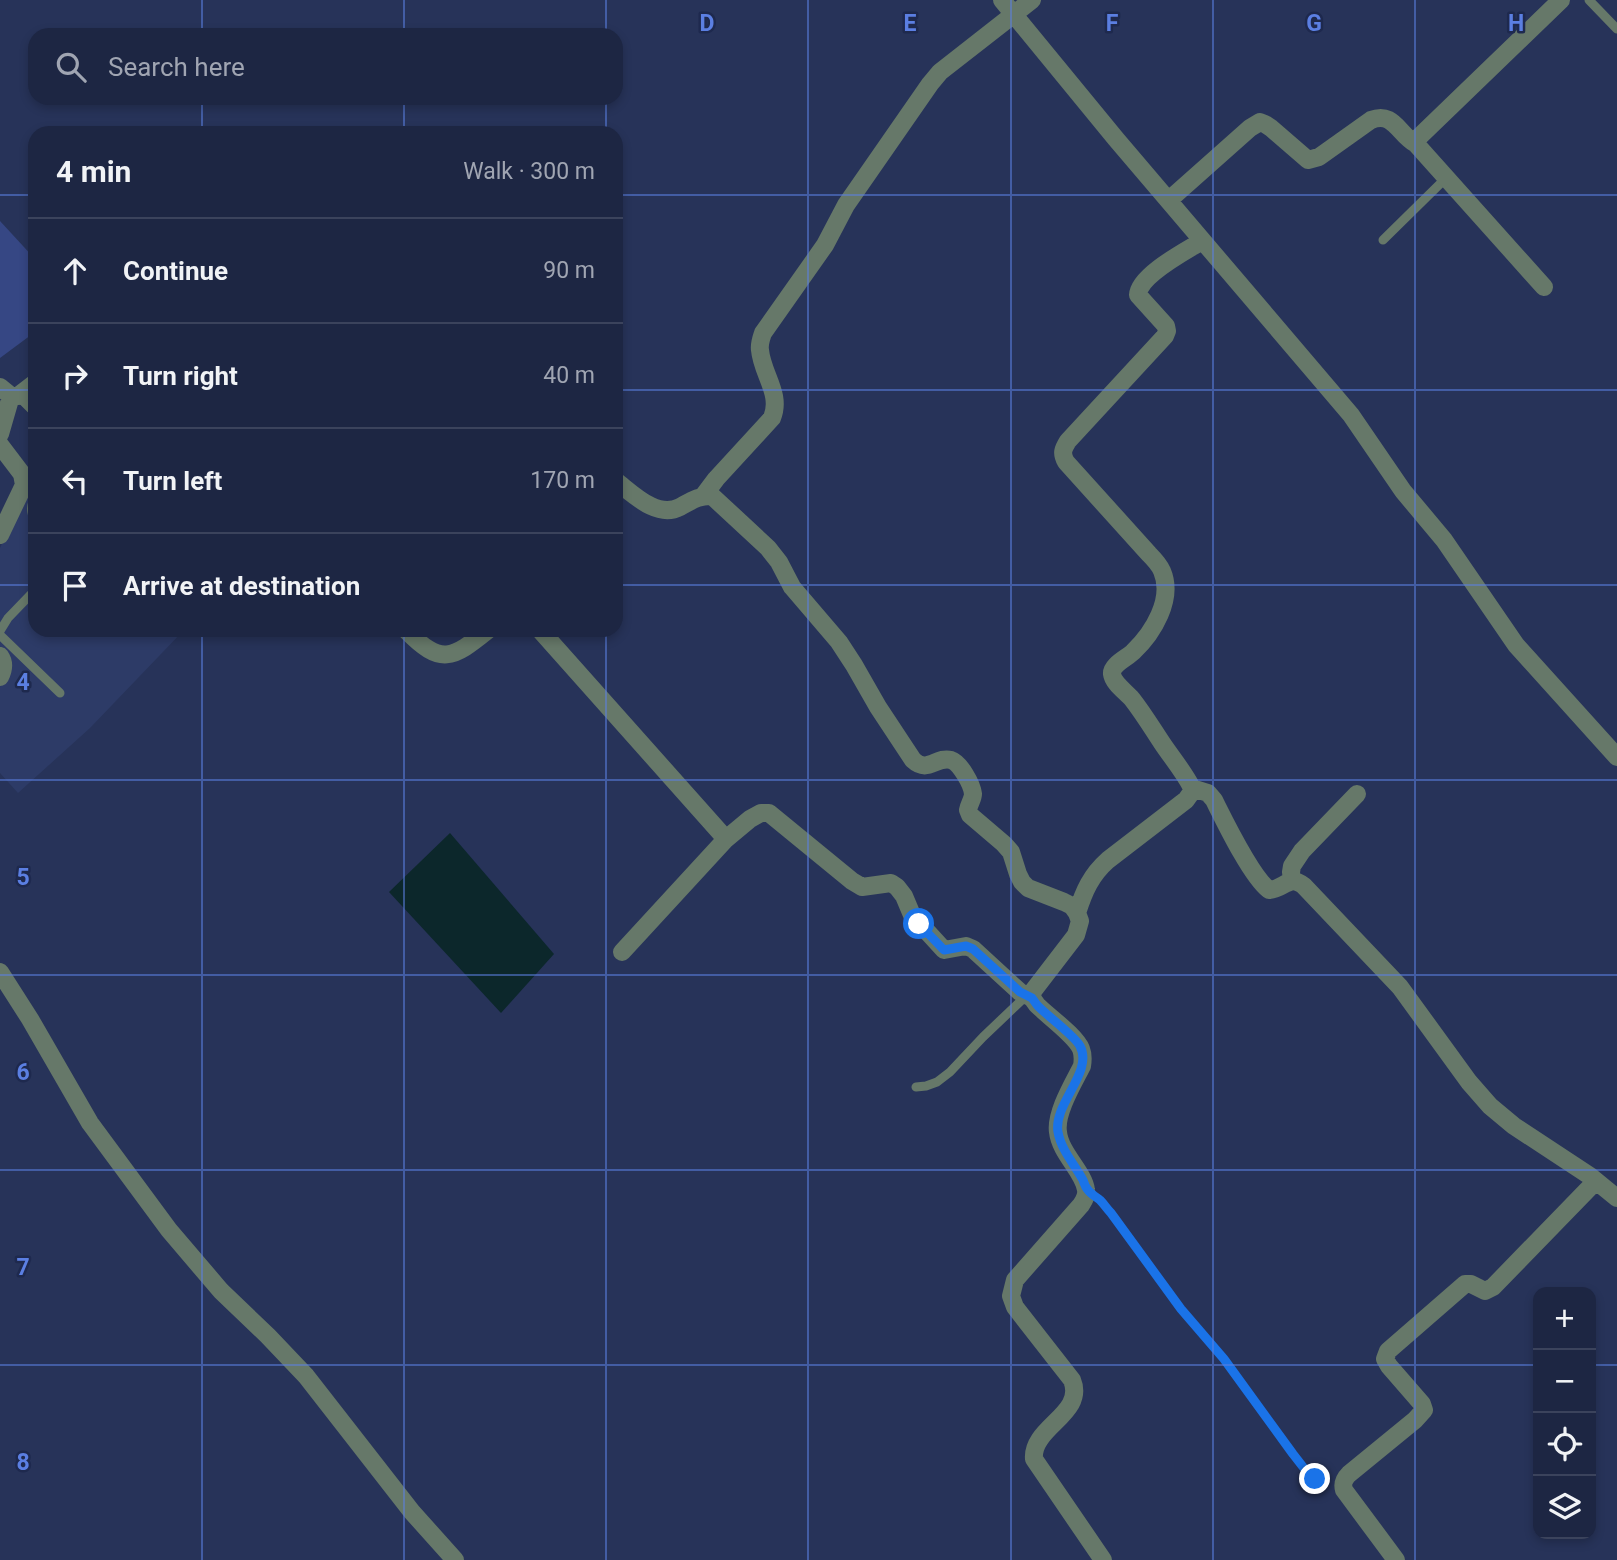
<!DOCTYPE html>
<meta charset="utf-8">
<style>
body{margin:0;font-family:Roboto,sans-serif;background:#252e4a;color:#f1f3f6}
.controls{position:absolute;right:21px;bottom:21px;display:grid;overflow:hidden;border-radius:14px;box-shadow:0 4px 10px #0003}
.controls button{width:63px;height:63px;display:grid;place-items:center;padding:0;border:0;border-bottom:2px solid #3b435c;background:#1d2643;color:#f1f3f6;font:35px sans-serif}
.stop{position:absolute;width:21px;height:21px;margin:-16px;border:5px solid #1a73e8;border-radius:50%;background:#fff}
.stop.end{background:#1a73e8;border-color:#fff;box-shadow:0 2px 7px #0008}
.list{margin:0;padding:0;list-style:none}
h2{display:flex;justify-content:space-between;align-items:center;height:91px;margin:0;padding:0 28px;font-size:30px}
h2 small{font-size:23px;font-weight:400;color:#a0a5b2}
.list li{display:grid;grid-template-columns:46px 1fr auto;gap:21px;align-items:center;box-sizing:border-box;height:105px;padding:0 28px;border-top:2px solid #3b435c}
.list b{display:block;font-size:26px;white-space:nowrap}
.list em{font-size:23px;font-style:normal;color:#a0a5b2}
.icon{flex:none;width:38px;height:38px;fill:none;stroke:currentColor;stroke-width:2;stroke-linecap:round;stroke-linejoin:round}
.map{position:relative;flex:none;width:1617px;height:1560px;overflow:hidden}
.search{position:absolute;background:#1d2643;box-shadow:0 4px 10px #0003;left:28px;top:28px;width:595px;height:77px;display:flex;align-items:center;gap:18px;box-sizing:border-box;padding:0 24px;border-radius:21px;color:#a0a5b2;font-size:26px}
.panel{position:absolute;background:#1d2643;box-shadow:0 4px 10px #0003;left:28px;top:126px;width:595px;height:511px;border-radius:21px}
.map>svg:first-child{display:block}
.built{fill:#2d3b67}
.green{fill:#364784}
.water{fill:#0c272b}
.lines{fill:none;stroke-linecap:round;stroke-linejoin:round}
.path{stroke:#828aa3;stroke-width:2.5;stroke-dasharray:3.5 3.5;stroke-linecap:butt}
.lane{stroke:#667869;stroke-width:9}
.street{stroke:#667869;stroke-width:18}
.route{stroke:#1a73e8;stroke-width:9}
.grid{fill:none;stroke:#5b7fe2;stroke-width:2;stroke-opacity:0.55}
.grid-label{font-size:23px;text-anchor:middle;font-weight:bold;fill:#5b7fe2;stroke:#1e294e;stroke-width:5;stroke-linejoin:round;paint-order:stroke}
</style>
<div class="map">
<svg width="1617" height="1560" viewBox="0 0 1617 1560">
<rect width="100%" height="100%" fill="#273359"/>
<path class="built" d="M35,484V630H184L90,728L18,793L0,773V683L12,667L11,659L0,649V548L20,506Z"/>
<path class="green" d="M0,221L35,259V332L0,358Z"/>
<path class="water" d="M450,833L554,954L501,1013L389,892Z"/>
<g class="lines">
<path class="path" d="M1102,1203L1181,1309L1224,1359L1307,1472L1315,1479L1326,1481"/>
<path class="lane" d="M1589,0L1617,29
M1383,240L1446,178
M18,396L35,413
M35,496C31,505 30,512 35,521
M0,631L8,618L35,590
M0,635L60,693
M916,1087L926,1086L937,1082L950,1072L983,1037L1026,996"/>
<path class="street" d="M1002,0L1116,139L1351,415L1403,491L1444,540L1516,645L1617,757
M1169,200L1250,128L1260,122L1265,124L1271,128L1308,160L1319,157L1371,120C1394,111 1398,134 1416,144
M1544,287L1416,144L1419,137L1561,0
M0,387L11,396L0,434
M11,396H18L35,383
M0,445L22,474L24,485L0,535
M616,481C633,494 657,519 680,507C691,501 700,495 712,496L768,548L779,562L792,587L839,642L854,665L878,707L913,760C928,774 936,756 951,760C960,763 972,784 973,794C973,799 969,804 968,810L970,815L1004,844L1011,852L1018,874L1022,882L1028,888L1064,902L1072,906L1077,913L1080,921L1076,935L1033,991L1032,998L1037,1005C1048,1016 1076,1036 1081,1049C1083,1054 1083,1060 1082,1066C1074,1082 1055,1113 1058,1132C1060,1153 1084,1172 1086,1190C1087,1196 1084,1200 1081,1205L1015,1280L1011,1296L1015,1307L1072,1380C1086,1414 1031,1427 1034,1459L1103,1560
M704,495L716,479L772,418C782,394 762,374 760,350C759,344 761,339 763,333L825,245L846,205L930,84L940,72L1032,0
M406,630C441,666 452,659 488,630
M540,630L726,839
M0,656C5,663 4,669 0,677
M1192,788L1208,793L1214,800C1225,822 1251,876 1269,890C1285,889 1288,874 1304,886L1400,987L1469,1082L1490,1106L1514,1126L1590,1176L1617,1198
M1292,881L1291,872L1292,866L1302,851L1357,794
M1077,913C1084,891 1091,875 1108,860L1186,800L1191,793L1192,788C1184,772 1172,758 1162,743C1152,728 1143,713 1132,699C1126,692 1113,683 1112,674C1111,665 1127,658 1133,652C1153,633 1174,599 1162,571C1159,564 1154,559 1149,554L1066,462C1061,453 1063,449 1068,441L1165,336L1167,331L1166,326L1138,295C1139,275 1186,251 1202,241
M622,952L726,839L750,819L761,813H769L852,881L862,887L891,883L897,887L904,896L912,915L944,950L966,946L973,949L1020,992L1032,998
M0,972L30,1019L90,1123L169,1230L221,1291L268,1336L306,1376L412,1512L455,1560
M1396,1560L1344,1490C1342,1483 1344,1479 1349,1474L1415,1420L1424,1410L1422,1404L1389,1366L1385,1359L1388,1351L1465,1284H1471L1485,1291L1493,1287L1596,1181"/>
</g>
<g class="lines">
<path class="route" d="M919,924L944,950L966,946L973,949L1020,992L1032,998L1037,1005C1046,1015 1075,1036 1080,1046C1094,1072 1053,1104 1058,1132C1061,1150 1075,1165 1083,1180C1084,1183 1086,1188 1088,1190C1091,1194 1096,1197 1100,1200C1104,1204 1107,1209 1111,1213L1181,1309L1224,1359L1293,1454L1307,1472L1315,1479"/>
</g>
<path class="grid" d="M202,0V35M404,0V35M606,0V35M808,0V1560M1011,0V1560M1213,0V1560M1415,0V1560M202,98V133M404,98V133M606,98V133M0,195H35M616,195H1617M0,390H35M616,390H1617M0,585H35M616,585H1617M202,630V1560M404,630V1560M606,630V1560M0,780H1617M0,975H1617M0,1170H1617M0,1365H1538M1591,1365H1617"/>
<g class="grid-label">
<text x="707" y="31">D</text>
<text x="910" y="31">E</text>
<text x="1112" y="31">F</text>
<text x="1314" y="31">G</text>
<text x="1516" y="31">H</text>
<text x="23" y="690">4</text>
<text x="23" y="885">5</text>
<text x="23" y="1080">6</text>
<text x="23" y="1275">7</text>
<text x="23" y="1470">8</text>
</g>
</svg>
<div class="controls">
<button>+</button>
<button>−</button>
<button><svg class="icon" aria-label="locate" viewBox="0 0 24 24"><circle cx="12" cy="12" r="6"/><path d="M12 2v4M12 18v4M2 12h4M18 12h4"/></svg></button>
<button><svg class="icon" aria-label="layers" viewBox="0 0 24 24"><path d="M12 4l9 5-9 5-9-5zM3 14l9 5 9-5"/></svg></button>
</div>
<div class="stop" style="left:919px;top:924px"></div>
<div class="stop end" style="left:1315px;top:1479px"></div>
<div class="search"><svg class="icon" aria-label="search" viewBox="0 0 24 24"><circle cx="10" cy="10" r="6"/><path d="M15 15l6 6"/></svg>Search here</div>
<section class="panel">
<h2>4 min<small>Walk · 300 m</small></h2>
<ul class="list">
<li><svg class="icon" aria-label="ahead" viewBox="0 0 24 24"><path d="M12 20V5M6 11l6-6 6 6"/></svg><div><b>Continue</b></div><em>90 m</em></li>
<li><svg class="icon" aria-label="right" viewBox="0 0 24 24"><path d="M7 20v-9h11M14 6l5 5-5 5"/></svg><div><b>Turn right</b></div><em>40 m</em></li>
<li><svg class="icon" aria-label="left" viewBox="0 0 24 24"><path d="M17 20v-9H6M10 6l-5 5 5 5"/></svg><div><b>Turn left</b></div><em>170 m</em></li>
<li><svg class="icon" aria-label="arrive" viewBox="0 0 24 24"><path d="M6 21V4h12l-3 4 3 4H6"/></svg><div><b>Arrive at destination</b></div></li>
</ul>
</section>
</div>
